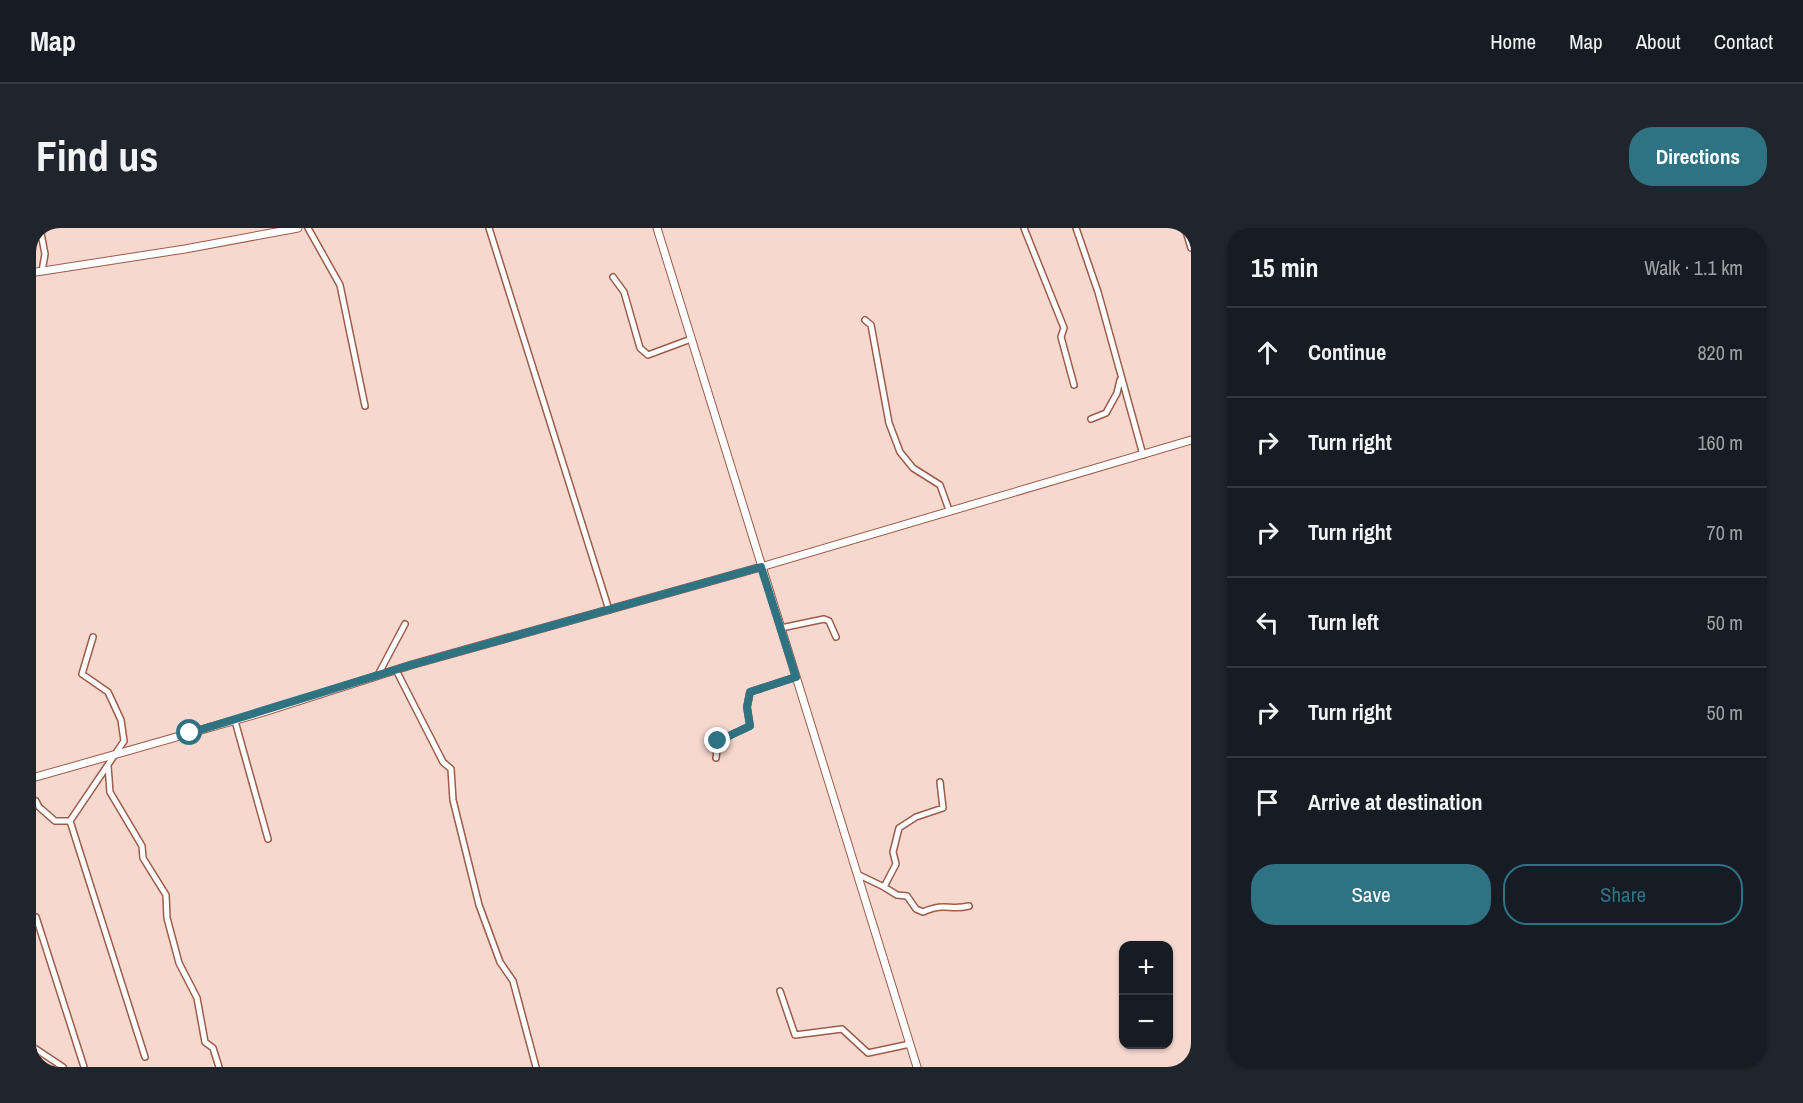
<!DOCTYPE html>
<meta charset="utf-8">
<style>
body{margin:0;font-family:"Archivo Narrow",sans-serif;background:#20242c;color:#f1f3f6}
.controls{position:absolute;right:18px;bottom:18px;display:grid;overflow:hidden;border-radius:12px;box-shadow:0 2px 4px #0004}
.controls button{width:54px;height:54px;display:grid;place-items:center;padding:0;border:0;border-bottom:2px solid #363941;background:#171b24;color:#f1f3f6;font:30px sans-serif}
.stop{position:absolute;width:18px;height:18px;margin:-14px;border:4px solid #2f7383;border-radius:50%;background:#fff}
.stop.end{background:#2f7383;border-color:#fff;box-shadow:0 2px 6px #0008}
.list{margin:0;padding:0;list-style:none}
h2{display:flex;justify-content:space-between;align-items:center;height:78px;margin:0;padding:0 24px;font-size:26px}
h2 small{font-size:20px;font-weight:400;color:#9ea1a6}
.list li{display:grid;grid-template-columns:39px 1fr auto;gap:18px;align-items:center;box-sizing:border-box;height:90px;padding:0 24px;border-top:2px solid #363941}
.list b{display:block;font-size:22px;white-space:nowrap}
.list em{font-size:20px;font-style:normal;color:#9ea1a6}
.actions{display:flex;gap:12px;padding:18px 24px}
.actions a{flex:1;padding:14px 0;border:2px solid #2f7383;border-radius:24px;text-align:center;font-size:21px;color:#2f7383}
.actions .main{background:#2f7383;color:#fff}
.icon{flex:none;width:33px;height:33px;fill:none;stroke:currentColor;stroke-width:2;stroke-linecap:round;stroke-linejoin:round}
.map{position:relative;flex:none;width:1155px;height:839px;overflow:hidden;border-radius:24px}
header{display:flex;align-items:center;gap:36px;box-sizing:border-box;height:84px;padding:0 30px;background:#171b24;border-bottom:2px solid #363941}
header strong{font-size:28px}
nav{display:flex;gap:33px;margin-inline-start:auto;font-size:21px}
.intro{display:flex;align-items:center;justify-content:space-between;box-sizing:border-box;height:144px;padding:0 36px}
h1{margin:0;font-size:42px}
.button{padding:15px 27px;border-radius:24px;background:#2f7383;color:#fff;font-size:21px;font-weight:700}
main{display:flex;gap:36px;padding:0 36px}
aside{flex:1;background:#171b24;border-radius:24px;box-shadow:0 2px 4px #0004}
.map>svg:first-child{display:block}
.lines{fill:none;stroke-linecap:round;stroke-linejoin:round}
.minor-casing{stroke:#9c5c4a;stroke-width:8}
.tertiary-casing{stroke:#9c5c4a;stroke-width:9}
.minor{stroke:#fff;stroke-width:5}
.tertiary{stroke:#fff;stroke-width:7}
.route{stroke:#2f7383;stroke-width:8}
</style>
<header>
<strong>Map</strong>
<nav><a>Home</a><a>Map</a><a>About</a><a>Contact</a></nav>
</header>
<div class="intro"><h1>Find us</h1><a class="button">Directions</a></div>
<main>
<div class="map">
<svg width="1155" height="839" viewBox="0 0 1155 839">
<rect width="100%" height="100%" fill="#f6d8cf"/>
<g class="lines">
<defs>
<path id="minor" d="M4,0L9,26L6,43
M272,0L304,57L329,178
M453,0L573,382
M988,0L1028,100L1025,109L1038,157
M1040,0L1062,64L1107,227
M1149,0L1155,20
M577,49L588,64L604,120L612,127L655,111
M829,92L835,97L853,195L864,224L877,240L904,257L913,282
M1055,191L1070,185L1081,165L1084,152
M745,400L788,391L793,393L800,409
M360,442L407,534L415,541L417,572L443,677L464,734L477,753L500,839
M342,447L369,396
M199,493L232,611
M680,530L682,513L714,498L711,479L714,464L760,449
M72,538L74,564L106,618L107,630L130,667L131,690L143,735L161,770L169,814L177,820L183,839
M0,573L3,579L19,593H34L88,513L85,492L72,464L46,446L57,409
M34,593L109,829
M821,646L848,659L860,636L857,624L863,600L880,589L907,580L904,554
M848,659L861,667L871,668L880,681L887,684C910,674 913,683 933,678
M0,689L48,839
M744,763L759,807L806,801L832,825L874,816
M0,821L27,839"/>
<path id="tertiary" d="M621,0L881,839
M0,44L149,21L262,0
M0,549L228,484L375,437L725,339L1155,212"/>
</defs>
<use href="#minor" class="minor-casing"/>
<use href="#tertiary" class="tertiary-casing"/>
<use href="#minor" class="minor"/>
<use href="#tertiary" class="tertiary"/>
</g>
<g class="lines">
<path class="route" d="M154,505L375,437L725,339L760,449L714,464L711,479L714,498L682,513"/>
</g>
</svg>
<div class="controls">
<button>+</button>
<button>−</button>
</div>
<div class="stop" style="left:154px;top:505px"></div>
<div class="stop end" style="left:682px;top:513px"></div>
</div>
<aside>
<h2>15 min<small>Walk · 1.1 km</small></h2>
<ul class="list">
<li><svg class="icon" aria-label="ahead" viewBox="0 0 24 24"><path d="M12 20V5M6 11l6-6 6 6"/></svg><div><b>Continue</b></div><em>820 m</em></li>
<li><svg class="icon" aria-label="right" viewBox="0 0 24 24"><path d="M7 20v-9h11M14 6l5 5-5 5"/></svg><div><b>Turn right</b></div><em>160 m</em></li>
<li><svg class="icon" aria-label="right" viewBox="0 0 24 24"><path d="M7 20v-9h11M14 6l5 5-5 5"/></svg><div><b>Turn right</b></div><em>70 m</em></li>
<li><svg class="icon" aria-label="left" viewBox="0 0 24 24"><path d="M17 20v-9H6M10 6l-5 5 5 5"/></svg><div><b>Turn left</b></div><em>50 m</em></li>
<li><svg class="icon" aria-label="right" viewBox="0 0 24 24"><path d="M7 20v-9h11M14 6l5 5-5 5"/></svg><div><b>Turn right</b></div><em>50 m</em></li>
<li><svg class="icon" aria-label="arrive" viewBox="0 0 24 24"><path d="M6 21V4h12l-3 4 3 4H6"/></svg><div><b>Arrive at destination</b></div></li>
</ul>
<div class="actions"><a class="main">Save</a><a>Share</a></div>
</aside>
</main>
